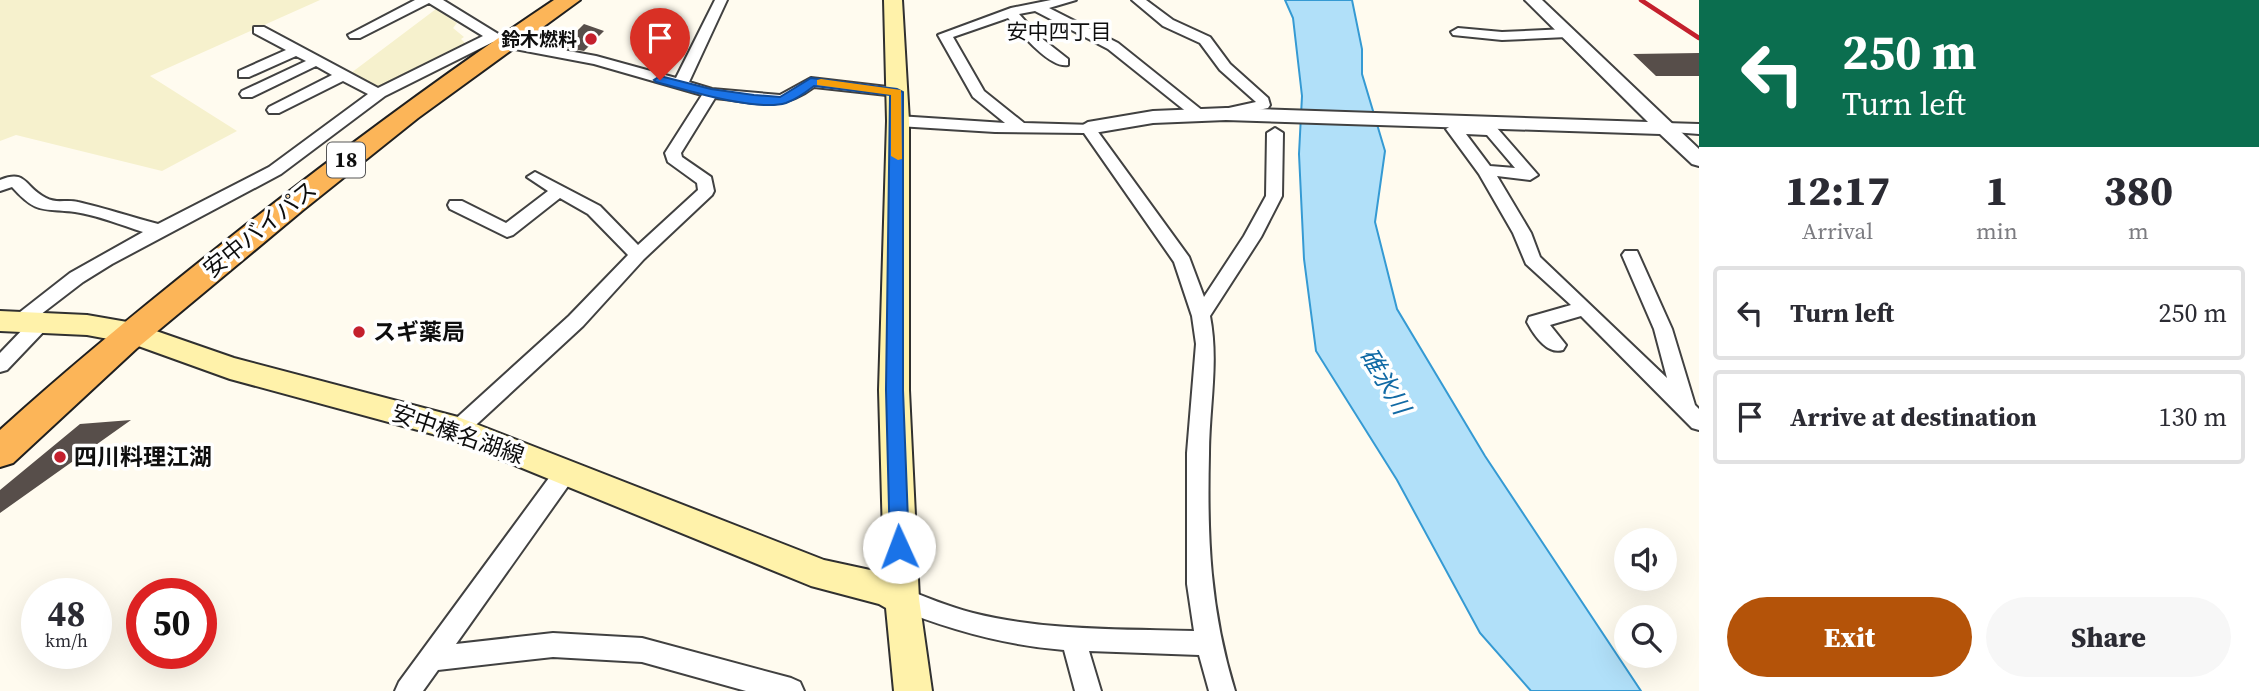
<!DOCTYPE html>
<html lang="en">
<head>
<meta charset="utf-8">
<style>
  body { margin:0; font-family:"Source Serif 4","Noto Sans JP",serif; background:#f7f7f7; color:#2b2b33; height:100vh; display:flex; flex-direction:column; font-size:26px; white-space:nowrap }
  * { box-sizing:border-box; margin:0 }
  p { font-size:23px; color:#7c7c81 }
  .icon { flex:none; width:38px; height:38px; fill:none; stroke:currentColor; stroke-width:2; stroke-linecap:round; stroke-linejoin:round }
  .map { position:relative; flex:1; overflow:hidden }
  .details { display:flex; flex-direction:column; background:#fff; width:560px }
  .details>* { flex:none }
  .banner { background:#0b6e4f; color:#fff; overflow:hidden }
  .buttons { position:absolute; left:1614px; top:528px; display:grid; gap:14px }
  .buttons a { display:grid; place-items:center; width:63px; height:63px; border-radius:50%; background:#fff; box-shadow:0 7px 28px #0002; font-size:35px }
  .speed { position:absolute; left:21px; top:578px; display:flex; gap:14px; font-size:35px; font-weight:700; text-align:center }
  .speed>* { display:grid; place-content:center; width:91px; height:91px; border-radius:50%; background:#fff; box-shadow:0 7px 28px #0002; line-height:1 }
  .speed small { font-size:18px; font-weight:400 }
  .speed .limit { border:10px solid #d22; background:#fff; color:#111 }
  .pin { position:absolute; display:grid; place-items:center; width:60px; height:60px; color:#fff; margin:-72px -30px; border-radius:50% 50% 50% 0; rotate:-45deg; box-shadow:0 0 7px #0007 }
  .pin .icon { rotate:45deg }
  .me { position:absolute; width:77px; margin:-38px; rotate:358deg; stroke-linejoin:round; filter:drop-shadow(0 0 5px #0008) }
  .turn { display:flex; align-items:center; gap:24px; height:147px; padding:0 28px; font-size:32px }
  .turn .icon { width:91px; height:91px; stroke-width:2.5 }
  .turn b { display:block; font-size:49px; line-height:60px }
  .eta { display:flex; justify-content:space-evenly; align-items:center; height:119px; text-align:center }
  .eta b { font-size:42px; font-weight:800; line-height:49px }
  .button { display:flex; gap:14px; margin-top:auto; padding:14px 28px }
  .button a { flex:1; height:80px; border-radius:42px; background:#b45309; color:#fff; font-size:28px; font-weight:800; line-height:80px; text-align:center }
  .button a+a { background:#f7f7f7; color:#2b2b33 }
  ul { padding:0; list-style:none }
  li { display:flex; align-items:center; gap:21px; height:94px; margin:0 14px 10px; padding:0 14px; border:4px solid #e1e1e2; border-radius:7px }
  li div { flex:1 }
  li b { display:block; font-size:26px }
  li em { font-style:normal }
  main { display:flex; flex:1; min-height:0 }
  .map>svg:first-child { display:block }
</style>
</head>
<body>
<main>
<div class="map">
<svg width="1699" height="691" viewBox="0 0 1699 691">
  <rect width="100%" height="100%" fill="#fffbef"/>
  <path fill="#f6f1cd" d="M0,0H320L150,76L237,131L162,171L16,135L0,141Z
    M436,9L457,23L453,28L464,37L461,39L469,47L410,72L377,92L347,76Z"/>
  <path fill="#b1e0f9" stroke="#359ad3" stroke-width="2" d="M1285,0H1352L1362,49V74L1385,151L1375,222L1397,309L1485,456L1641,691H1531L1480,633L1397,480L1316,351L1304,259L1299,154L1302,96L1293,18Z"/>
  <path fill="#574e4a" d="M584,24L604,31L584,51L561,47Z
    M1699,53V76H1656L1633,54Z
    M131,420L0,513V490L80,424Z"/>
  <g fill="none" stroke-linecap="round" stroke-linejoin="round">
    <defs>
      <path id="minor" d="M415,0H443L508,40L596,56L676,78L715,0H727L689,82L712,89L780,95L811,78L896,88L903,92L896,96L814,87C780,113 755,102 715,98L681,153L682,157L711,177L714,191L712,195L644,259L583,326L465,435L458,437L451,435L448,429L451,423L569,316L628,255L588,214L560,198L513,235L507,237L450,209L448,205L450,201H462L506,223L548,191L527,177L535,172L600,206L638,245L698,190L697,183L668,162L665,153L702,95L594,64L504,47L493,42L385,96L281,174L112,264L83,282L40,315L48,317L50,322L48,327L7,370L0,372V353L25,327L15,326L13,321L15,316L70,273L143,232C121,225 97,215 75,212C43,208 37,215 12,187L0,191V180C27,169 24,187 46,198C56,204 67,199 78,202C105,208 131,217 158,224L269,167L368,94L343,81L279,113H269L267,110L269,107L332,75L316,66L252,97H242L240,94L242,91L306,61L296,56L249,77H239V71L286,50L254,33V27H264L378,88L483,36L429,3L360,38H350L348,35Z
        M1051,0H1076L1049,8L1118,43L1203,111L1205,114L1203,117H1193L1108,49L1035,11L1019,14L1040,37L1068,59V65C1050,69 1019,31 1008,18L953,37L984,91L1024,123L1093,125L1189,257L1204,297L1244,236L1266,196L1267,133L1275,128L1283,133L1282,196L1261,237L1210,316C1219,362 1209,408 1209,454C1207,539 1210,609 1235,691H1209L1199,655L1089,651L1101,691H1075L1064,650C1004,645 949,630 894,607L890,599L894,591L902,588C926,597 949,607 973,613C1045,631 1121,629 1194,631L1187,584V453L1196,344L1192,316L1174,262L1084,133L995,132L898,126L890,121L898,116L1005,123L973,97L938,35L1011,8Z
        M1132,0H1146L1173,20L1210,37L1230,64L1268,98L1270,105L1268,108L1220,118L1215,117L1213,114L1215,111L1256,102L1220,70L1200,43L1163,26Z
        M1458,28L1502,32L1567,29L1574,33L1567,37L1502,40L1453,35L1451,32Z
        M1485,118L1490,120L1538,175L1530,180L1497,176L1531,233L1540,257L1667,378L1654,329L1622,255L1625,251H1637L1672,329L1695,405L1699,409V430L1692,428L1581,316L1550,325L1566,345L1563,350C1547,355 1534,335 1527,322L1529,317L1571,305L1526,264L1513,233L1479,174L1446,129L1454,124L1479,126L1480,120ZM1466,134L1487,135L1515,168L1490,166Z
        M1665,123L1699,124V134L1660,131L1657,128Z
        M565,464L573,467L576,473L573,479L456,644L553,633L642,638L791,678L800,682L804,691H746L642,662L553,657L438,670L423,691H395L399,682L557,467Z"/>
      <path id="tertiary" d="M1525,0H1542L1699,149V166L1692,164L1660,134L1226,120L1153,123L1088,134L1078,128L1088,122L1153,111L1226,108L1648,122Z"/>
      <path id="secondary" d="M884,0H902L909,121V390L919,599L932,691H894L886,608L879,604L811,586L451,439L230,379L130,343L87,335L0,331V311L87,315L133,323L234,358L458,417L824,560L884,573L879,390L887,121Z"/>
      <path id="trunk" d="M554,0H580L418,118L303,210L136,349L13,463L0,467V430C76,361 156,296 237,232C340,151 445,73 554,0Z"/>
    </defs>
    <use href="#minor" stroke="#414141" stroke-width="4"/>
    <use href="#tertiary" stroke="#414141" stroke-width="4"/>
    <use href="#secondary" stroke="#303030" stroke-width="4"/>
    <use href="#trunk" stroke="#1f1f1f" stroke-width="4"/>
    <use href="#minor" fill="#fff" fill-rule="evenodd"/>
    <use href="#tertiary" fill="#fff" fill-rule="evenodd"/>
    <use href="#secondary" fill="#fff2aa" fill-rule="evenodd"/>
    <use href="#trunk" fill="#fcb558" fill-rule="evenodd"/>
    <path stroke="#c4202d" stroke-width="4.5" d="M1641,0L1699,38"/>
  </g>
  <path fill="#1a73e8" stroke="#114b97" stroke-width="2" d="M660,76L711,89L754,95L780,97L811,78L897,89L903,92V390L909,547L906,553L899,555L893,553L890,547L886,390L890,95L814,86C805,93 797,99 786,103C757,112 687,90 656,82L654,80Z"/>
  <path fill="#f59e0b" d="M821,79L901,90L902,159L898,160L891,156V95L817,85V80Z"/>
  <g fill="#c4202d" stroke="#fff" stroke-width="2.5">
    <circle cx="591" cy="39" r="7"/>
    <circle cx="359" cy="332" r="7"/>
    <circle cx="60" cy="457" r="7"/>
  </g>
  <g text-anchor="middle" stroke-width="7" stroke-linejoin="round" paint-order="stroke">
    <g font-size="19" font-weight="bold" fill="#0e0e0e" stroke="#fff" text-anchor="end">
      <text x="577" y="46">鈴木燃料</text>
    </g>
    <g font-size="21" fill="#0e0e0e" stroke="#fff">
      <text x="1059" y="39">安中四丁目</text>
    </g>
    <rect fill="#fff" stroke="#565656" stroke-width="2" x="327" y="142.5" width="38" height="35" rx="5"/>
    <g font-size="21" font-weight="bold" fill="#0e0e0e">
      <text x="346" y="167">18</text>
    </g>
    <g font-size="23" fill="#0e0e0e" stroke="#fff">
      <text transform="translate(260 229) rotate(-39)" y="8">安中バイパス</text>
      <text transform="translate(458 434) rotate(19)" y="8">安中榛名湖線</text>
    </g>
    <g font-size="23" font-weight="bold" fill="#0e0e0e" stroke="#fff" text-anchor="start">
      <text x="373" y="340">スギ薬局</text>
      <text x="74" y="465">四川料理江湖</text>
    </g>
    <g font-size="24" font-style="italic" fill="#116aa5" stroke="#fff">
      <text transform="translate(1385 381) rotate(59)" y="8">碓氷川</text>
    </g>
  </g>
</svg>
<div class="buttons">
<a><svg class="icon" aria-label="sound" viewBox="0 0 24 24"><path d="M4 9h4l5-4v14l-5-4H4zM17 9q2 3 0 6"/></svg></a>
<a><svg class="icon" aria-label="search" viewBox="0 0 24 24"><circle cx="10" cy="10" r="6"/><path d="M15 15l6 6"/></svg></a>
</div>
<div class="speed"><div>48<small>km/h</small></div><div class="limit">50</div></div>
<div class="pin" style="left:660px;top:80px;background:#d93025"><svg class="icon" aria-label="arrive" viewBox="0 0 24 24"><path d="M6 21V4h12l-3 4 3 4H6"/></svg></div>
<svg class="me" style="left:899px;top:547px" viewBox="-20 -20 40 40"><circle r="19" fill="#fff"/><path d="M0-13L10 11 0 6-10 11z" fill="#1a73e8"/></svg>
</div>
<section class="details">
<div class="banner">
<div class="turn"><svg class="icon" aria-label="left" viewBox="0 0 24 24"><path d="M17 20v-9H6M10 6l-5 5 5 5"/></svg><div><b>250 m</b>Turn left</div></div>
</div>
<div class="eta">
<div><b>12:17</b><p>Arrival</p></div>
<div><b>1</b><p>min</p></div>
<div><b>380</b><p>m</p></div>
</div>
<ul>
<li><svg class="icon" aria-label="left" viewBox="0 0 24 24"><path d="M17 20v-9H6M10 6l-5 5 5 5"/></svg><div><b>Turn left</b></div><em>250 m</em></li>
<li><svg class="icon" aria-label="arrive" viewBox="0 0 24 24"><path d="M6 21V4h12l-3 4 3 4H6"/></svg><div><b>Arrive at destination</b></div><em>130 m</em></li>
</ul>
<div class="button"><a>Exit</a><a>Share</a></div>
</section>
</main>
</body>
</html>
